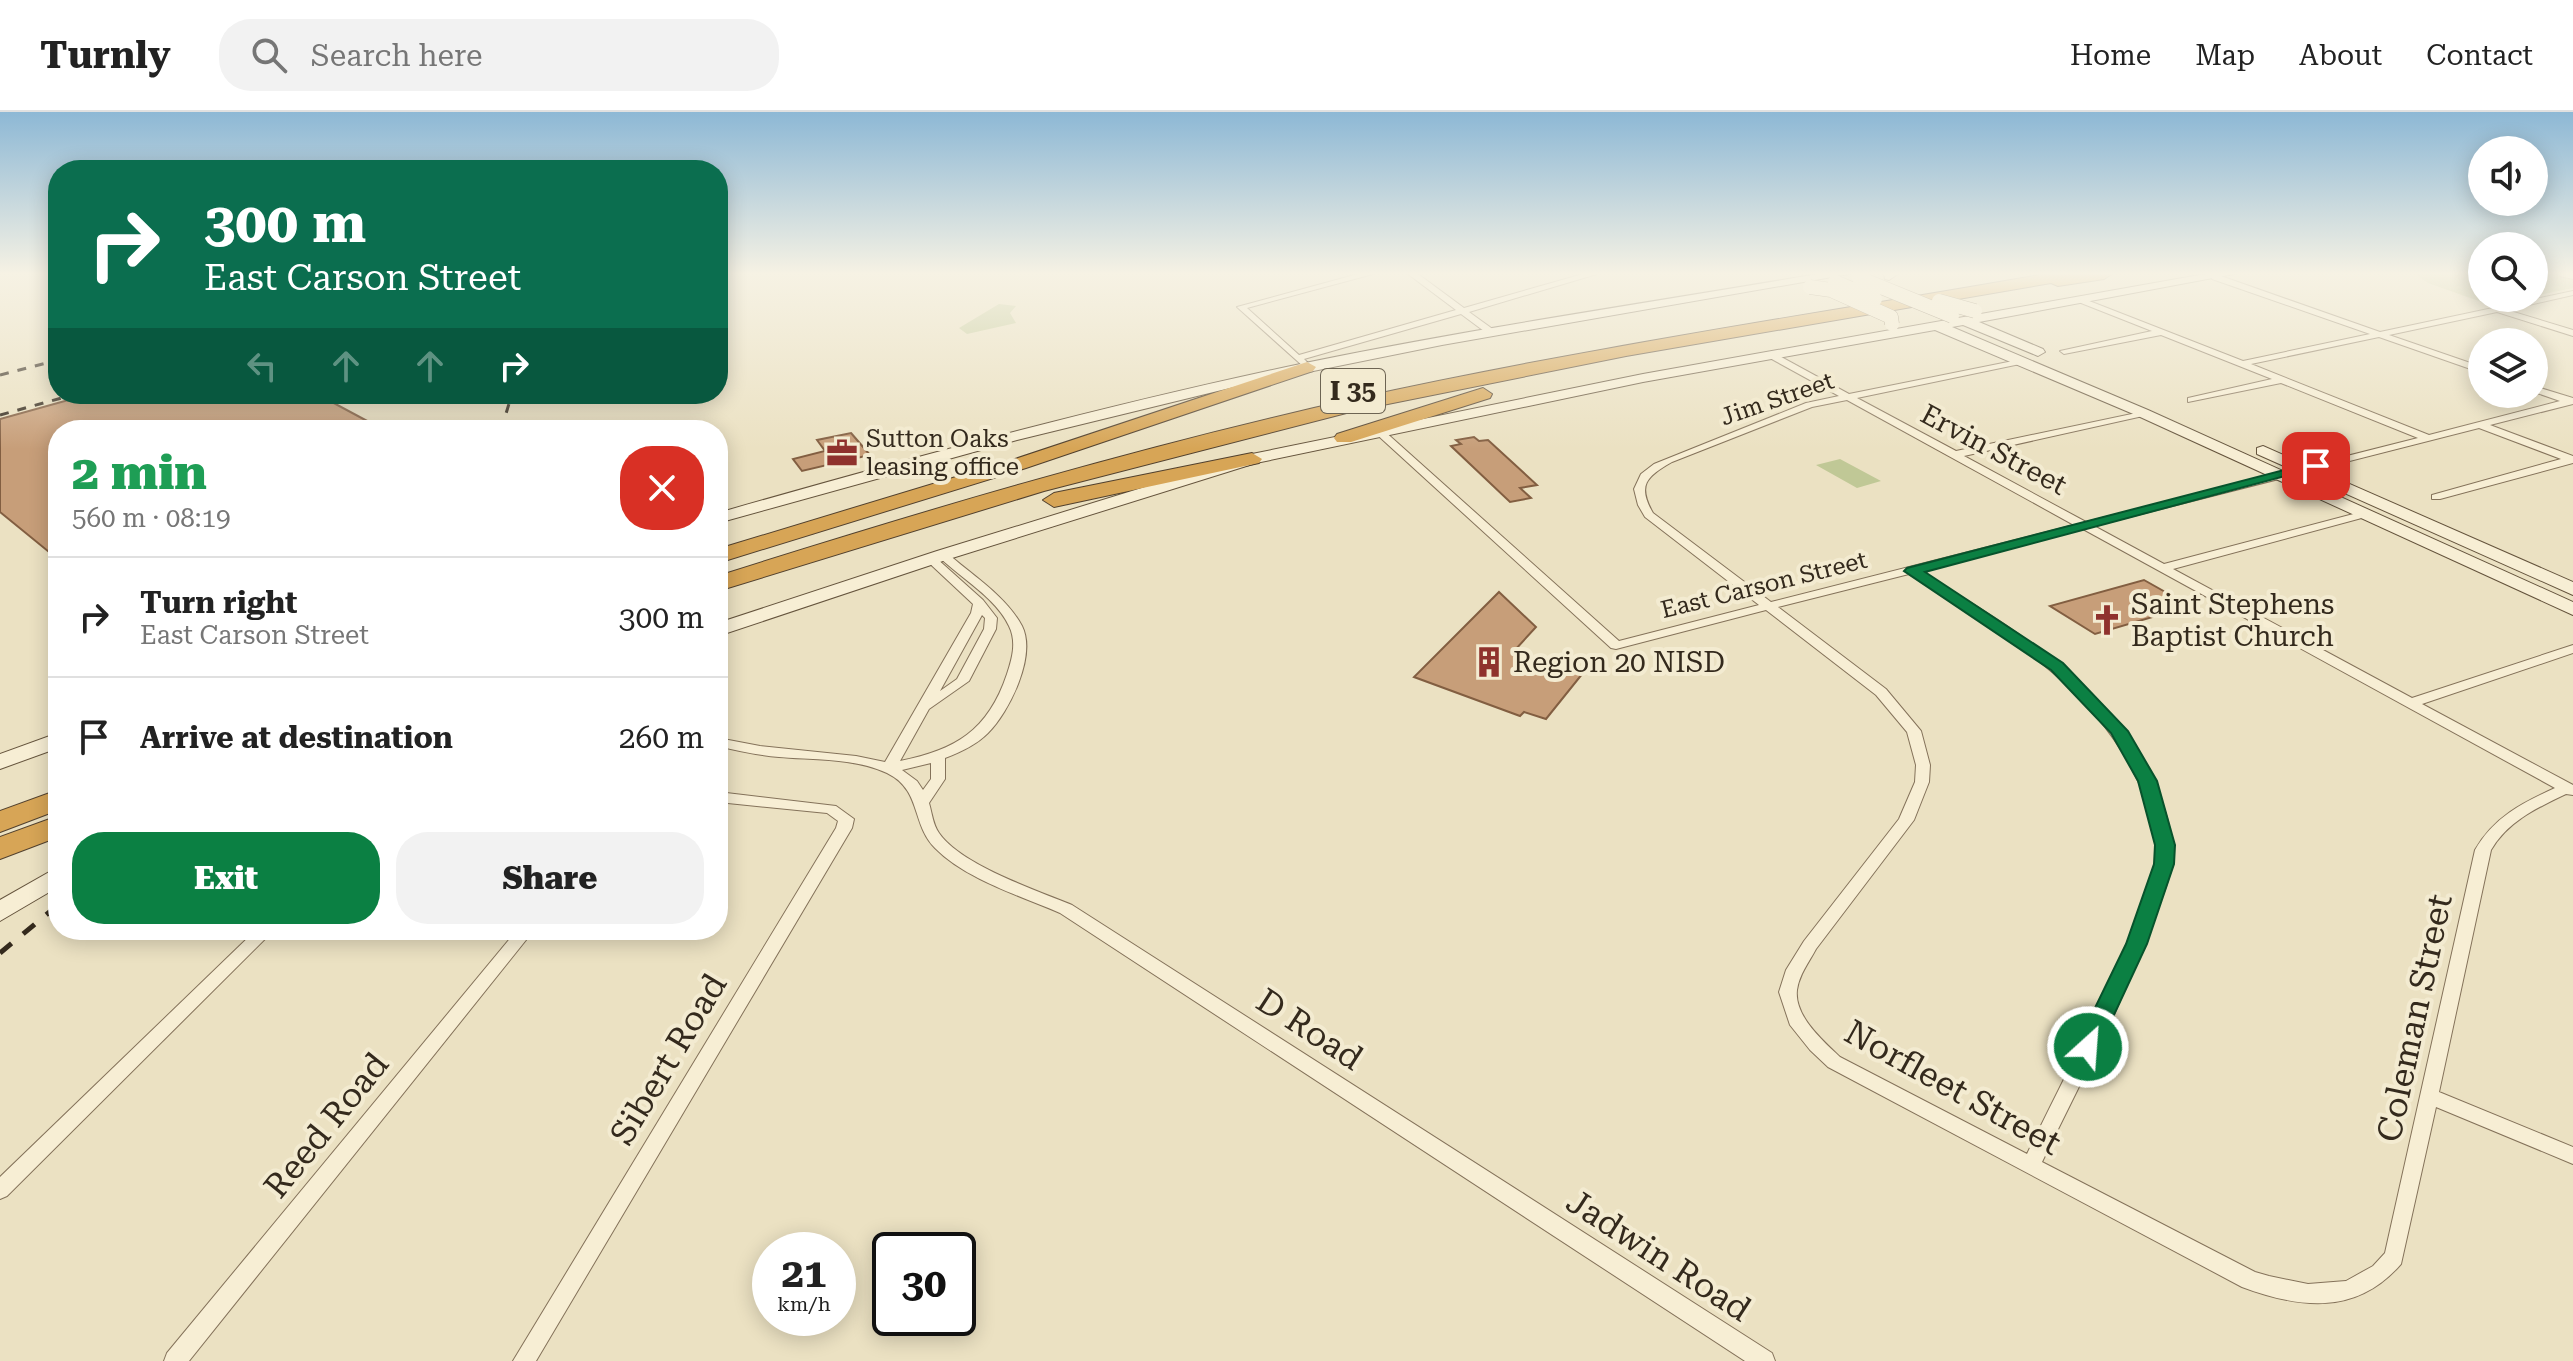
<!DOCTYPE html>
<html lang="en">
<head>
<meta charset="utf-8">
<style>
  body { margin:0; font-family:"Roboto Serif",serif; background:#f2f2f2; color:#222; height:100vh; display:flex; flex-direction:column; font-size:30px; white-space:nowrap }
  * { box-sizing:border-box; margin:0 }
  p { font-size:26px; color:#767676 }
  .icon { flex:none; width:44px; height:44px; fill:none; stroke:currentColor; stroke-width:2; stroke-linecap:round; stroke-linejoin:round }
  .map { position:relative; flex:1; overflow:hidden }
  .drawer { position:absolute; left:48px; top:308px; width:680px; height:520px; display:flex; flex-direction:column; background:#fff; border-radius:32px; box-shadow:0 4px 20px #0003 }
  .drawer>* { flex:none }
  .top-card { position:absolute; left:48px; top:48px; width:680px; height:244px; border-radius:32px; box-shadow:0 4px 20px #0003; background:#0b6e4f; color:#fff; overflow:hidden }
  .tools { position:absolute; left:2468px; top:24px; display:grid; gap:16px }
  .tools a { display:grid; place-items:center; width:80px; height:80px; border-radius:50%; background:#fff; box-shadow:0 4px 20px #0003; font-size:40px }
  .speed { position:absolute; left:752px; top:1120px; display:flex; gap:16px; font-size:40px; font-weight:700; text-align:center }
  .speed>* { display:grid; place-content:center; width:104px; height:104px; border-radius:50%; background:#fff; box-shadow:0 4px 20px #0003; line-height:1 }
  .speed small { font-size:20px; font-weight:400 }
  .speed .limit { border:4px solid #111; border-radius:12px; background:#fff; color:#111 }
  .pin { position:absolute; display:grid; place-items:center; width:68px; height:68px; color:#fff; margin:-34px; border-radius:16px; box-shadow:0 4px 12px #0006 }
  .me { position:absolute; width:88px; margin:-44px; rotate:26deg; stroke-linejoin:round; filter:drop-shadow(0 0 6px #0008) }
  .turn { display:flex; align-items:center; gap:28px; height:168px; padding:0 24px; font-size:36px }
  .turn .icon { width:104px; height:104px; stroke-width:2.5 }
  .turn b { display:block; font-size:56px; line-height:68px }
  .lanes { display:flex; align-items:center; height:76px; padding:0 24px; background:#0003; justify-content:center; gap:40px; direction:ltr }
  .lanes .off { opacity:.35 }
  .round { display:grid; place-items:center; flex:none; width:84px; height:84px; border-radius:32px; background:#f2f2f2 }
  .head { display:flex; align-items:center; justify-content:space-between; height:136px; padding:0 24px }
  h1 { font-size:48px; font-weight:800; line-height:60px; color:#1e9e55 }
  .cta { display:flex; gap:16px; margin-top:auto; padding:16px 24px }
  .cta a { flex:1; height:92px; border-radius:32px; background:#0b8043; color:#fff; font-size:32px; font-weight:800; line-height:92px; text-align:center }
  .cta a+a { background:#f2f2f2; color:#222 }
  ul { padding:0; list-style:none }
  li { display:flex; align-items:center; gap:24px; height:120px; padding:0 24px; border-top:2px solid #e0e0e0 }
  li div { flex:1 }
  li b { display:block; font-size:30px }
  li em { font-style:normal }
  header { display:flex; align-items:center; gap:48px; box-sizing:border-box; height:112px; padding:0 40px; background:#fff; border-bottom:2px solid #e0e0e0 }
  header strong { font-size:38px }
  nav { display:flex; gap:44px; margin-inline-start:auto; font-size:28px }
  .search { width:560px; height:72px; background:#f2f2f2; display:flex; align-items:center; gap:20px; box-sizing:border-box; padding:0 28px; border-radius:32px; color:#767676; font-size:30px }
  .map>svg:first-child { display:block }
</style>
</head>
<body>
<header>
<strong>Turnly</strong>
<div class="search"><svg class="icon" aria-label="search" viewBox="0 0 24 24"><circle cx="10" cy="10" r="6"/><path d="M15 15l6 6"/></svg>Search here</div>
<nav><a>Home</a><a>Map</a><a>About</a><a>Contact</a></nav>
</header>
<div class="map">
<svg width="2573" height="1249" viewBox="0 0 2573 1249">
  <rect width="100%" height="100%" fill="#ebe1c2"/>
  <path fill="#c0c896" d="M2415,162H2482V186H2524L2490,193L2428,171Z
    M2534,162H2553L2573,168V176L2534,184Z
    M999,192L1016,194L1010,201L1016,211L967,222L959,216Z
    M1840,347L1881,369L1857,376L1816,353Z"/>
  <path fill="#c79e79" stroke="#825e41" stroke-width="2" d="M90,282H317L384,318H58V437L49,440L0,400V307Z
    M851,321L870,343L802,359L793,347L825,339L817,328Z
    M1474,325L1479,329L1488,328L1537,373L1520,376L1531,386L1510,390L1451,334L1461,332L1456,328Z
    M2144,468L2190,494L2095,522L2050,494Z
    M1499,480L1536,515L1514,539L1583,561L1546,607L1524,600L1520,604L1414,565Z"/>
  <g fill="none" stroke-linecap="round" stroke-linejoin="round">
    <defs>
      <path id="minor" d="M1358,162H1373L1247,196L1299,243L1456,198L1408,162H1418L1464,196L1583,162H1597L1469,200L1494,218V222H1488L1461,202L1304,247L1309,252L1304,255L1237,195Z
        M2559,162H2573V167L2560,164Z
        M2212,163H2218L2380,220L2573,179V183L2507,198L2573,218V224L2497,200L2389,223L2482,255V261L2379,225L2251,252L2429,323L2560,289L2534,280V274L2537,275L2573,286V292L2490,313L2573,344V351L2440,387H2432V383L2561,347L2479,316L2094,414L2164,452L2361,400H2369V404L2173,457L2412,586L2573,533V541L2422,592L2573,673V683L2566,682C2537,696 2508,709 2491,738L2439,980L2573,1035V1052L2436,995L2401,1152C2357,1203 2301,1197 2242,1175L1828,955L1810,938L1790,913L1779,880L1786,858L1804,829L1899,707L1915,670L1916,653L1907,620L1876,583L1766,498L1616,537L1611,536L1373,319L1382,317L1619,529L1759,493L1645,405L1638,393L1634,377L1641,362L1654,352L1806,291L1839,284L1768,245V241H1774L1849,282L2023,247V251L2020,252L1857,286L1956,339L2146,299L2148,301L2143,304L1964,344L2086,410L2418,326L2281,271L2188,290V286L2272,267L2161,223L2064,242L2060,239L2152,219L2076,189V185H2079L2243,249L2370,222L2212,167ZM1847,288L2074,413L1771,490L1653,401C1637,373 1646,365 1672,350L1812,295ZM2083,417L2555,676C2522,691 2494,705 2475,738L2385,1141L2373,1154L2346,1169L2308,1172L2269,1164L2255,1160L2042,1050C2080,971 2122,894 2151,812C2159,792 2170,770 2172,748C2174,720 2164,692 2152,667C2105,568 2009,515 1920,459ZM1909,462C1998,519 2093,570 2139,671C2150,694 2158,721 2156,747C2154,769 2143,790 2136,810C2105,890 2064,965 2027,1042L1840,945C1823,929 1794,904 1797,878C1799,863 1809,850 1816,837L1914,708L1929,670L1930,653L1921,619L1886,577L1778,495Z
        M943,440L947,441C972,463 1006,484 1022,514C1037,544 1009,600 988,621C976,633 961,640 945,646V667L929,691C932,701 933,713 939,721C961,753 1036,778 1072,793L1772,1241L1775,1249H1745L1060,801C1021,784 965,767 935,736C911,712 922,678 887,661C855,646 813,648 779,645C758,643 738,639 718,634V626L760,634L856,644L885,650L971,501L973,492L927,449V445H935L983,488L997,506L996,517L969,569L929,597L900,649C955,638 988,619 1007,562C1012,547 1017,530 1009,514C996,486 961,466 939,445V441ZM982,503L985,506L984,517L957,567L940,579ZM931,651V667L923,678L917,669L902,658Z
        M718,680L836,694L854,707L852,716L536,1249H513L836,716L838,709L827,701L718,690Z
        M256,818H274L7,1084L0,1087V1065Z
        M517,818H534L189,1249H164L167,1241Z"/>
      <path id="secondary" d="M1818,162H1849L1442,233L1234,275L1017,328L718,411V401C912,345 1107,293 1305,251C1475,216 1647,191 1818,162Z
        M1884,162H1898L1889,168L1885,167Z
        M2205,162H2234L1979,210L2043,237L2045,240L2038,244L1963,213L1952,215L2148,298L2573,490V503L2138,304L1935,218L1643,270L1256,351L949,447L718,524V511L937,439L1252,342L1643,262Z
        M2263,334L2573,470V483L2257,342V336Z
        M58,621V636L0,657V642Z
        M58,755V775L0,809V788Z"/>
      <path id="motorway" d="M2045,162H2112L2104,167L2058,174L2051,171L1626,244L1358,298L1044,379L718,479V464C929,397 1142,334 1358,286C1585,236 1816,202 2045,162Z
        M1307,250L1316,255L1313,259L1026,356L718,451V437L1012,348Z
        M1483,276L1492,282L1490,286L1351,330H1337L1334,326L1337,322Z
        M1252,341L1262,347L1259,351L1054,395L1043,388L1054,381Z
        M58,678V698L0,720V699Z
        M58,704V725L0,747V725Z"/>
    </defs>
    <use href="#minor" stroke="#84725a" stroke-width="2"/>
    <use href="#secondary" stroke="#65543d" stroke-width="2"/>
    <use href="#motorway" stroke="#52412e" stroke-width="2"/>
    <use href="#minor" fill="#f7eed4" fill-rule="evenodd"/>
    <use href="#secondary" fill="#f7eed4" fill-rule="evenodd"/>
    <use href="#motorway" fill="#d7a556" fill-rule="evenodd"/>
    <path stroke="#342a1d" stroke-width="3" stroke-dasharray="9 9" stroke-linecap="butt" d="M0,263L58,248
      M0,303L76,282
      M501,318L512,282"/>
    <path stroke="#342a1d" stroke-width="5" stroke-dasharray="15 15" stroke-linecap="butt" d="M0,841L58,793"/>
    <defs>
      <path id="secondary-bridge" d="M1859,166L1952,204
        M1835,170L1875,187
        M1810,175L1831,178L1891,205L1892,212
        M1939,189L1975,199"/>
    </defs>
    <use href="#secondary-bridge" stroke="#65543d" stroke-width="15" stroke-linecap="butt"/>
    <use href="#secondary-bridge" stroke="#f7eed4" stroke-width="14"/>
  </g>
  <linearGradient id="sky" x2="0" y2="1"><stop stop-color="#8db8d5"/><stop offset="0.48" stop-color="#f6f2e4"/><stop offset="1" stop-color="#f6f2e4" stop-opacity="0"/></linearGradient>
  <rect width="2573" height="337" fill="url(#sky)"/>
  <path fill="#0b8043" stroke="#07532c" stroke-width="2" d="M2311,351L2323,354L1925,460L2063,551L2128,619L2157,669L2175,733L2174,752L2147,832L2099,935L2096,942L2088,945L2079,942L2076,935L2126,832L2154,752L2155,733L2138,669L2111,621L2051,558L1904,459L1907,456Z"/>
  <defs>
    <symbol id="office-bare" viewBox="-9 -9 18 18"><path d="M-6-3h4V-5.5h4V-3h4V5H-6ZM-1-4.5V-3h2v-1.5ZM-6 0V1H6V0Z" fill="#8f322d" stroke="#f3ebd1" stroke-width="2.5" paint-order="stroke"/></symbol>
    <symbol id="church-bare" viewBox="-9 -9 18 18"><path d="M-1.2-6h2.4v3.5h3.3v2.4h-3.3V6h-2.4V-.1h-3.3v-2.4h3.3Z" fill="#8f322d" stroke="#f3ebd1" stroke-width="2.5" paint-order="stroke"/></symbol>
    <symbol id="building-bare" viewBox="-9 -9 18 18"><path d="M-4-6H4V6H1V3H-1V6H-4ZM-2.5-4.3h1.7v1.8h-1.7ZM.8-4.3h1.7v1.8H.8ZM-2.5-1h1.7V.8h-1.7ZM.8-1h1.7V.8H.8Z" fill="#8f322d" stroke="#f3ebd1" stroke-width="2.5" paint-order="stroke"/></symbol>
  </defs>
  <g fill-rule="evenodd">
    <use href="#office-bare" x="820" y="319" width="44" height="44"/>
    <use href="#church-bare" x="2085" y="486" width="44" height="44"/>
    <use href="#building-bare" x="1467" y="528" width="44" height="44"/>
  </g>
  <g text-anchor="middle" stroke-width="8" stroke-linejoin="round" paint-order="stroke">
    <g font-size="24" fill="#342a1d" stroke="#f3ebd1">
      <text transform="translate(1777 287) rotate(-19)" y="8">Jim Street</text>
      <text transform="translate(1764 473) rotate(-14)" y="8">East Carson Street</text>
    </g>
    <g font-size="24" fill="#342a1d" stroke="#f3ebd1" text-anchor="start">
      <text x="866" y="335">Sutton Oaks<tspan x="866" dy="28">leasing office</tspan></text>
    </g>
    <rect fill="#f3ebd1" stroke="#6d6453" stroke-width="2" x="1321" y="257" width="64" height="44" rx="6"/>
    <g font-size="26" font-weight="bold" fill="#342a1d">
      <text x="1353" y="288">I 35</text>
    </g>
    <g font-size="28" fill="#342a1d" stroke="#f3ebd1">
      <text transform="translate(1994 337) rotate(28)" y="10">Ervin Street</text>
    </g>
    <g font-size="28" fill="#342a1d" stroke="#f3ebd1" text-anchor="start">
      <text x="2131" y="502">Saint Stephens<tspan x="2131" dy="32">Baptist Church</tspan></text>
      <text x="1513" y="560">Region 20 NISD</text>
    </g>
    <g font-size="34" fill="#342a1d" stroke="#f3ebd1">
      <text transform="translate(2414 906) rotate(-78)" y="12">Coleman Street</text>
      <text transform="translate(1310 917) rotate(33)" y="12">D Road</text>
      <text transform="translate(668 947) rotate(-59)" y="12">Sibert Road</text>
      <text transform="translate(1953 975) rotate(29)" y="12">Norfleet Street</text>
      <text transform="translate(326 1013) rotate(-51)" y="12">Reed Road</text>
      <text transform="translate(1659 1143) rotate(33)" y="12">Jadwin Road</text>
    </g>
  </g>
</svg>
<div class="tools">
<a><svg class="icon" aria-label="sound" viewBox="0 0 24 24"><path d="M4 9h4l5-4v14l-5-4H4zM17 9q2 3 0 6"/></svg></a>
<a><svg class="icon" aria-label="search" viewBox="0 0 24 24"><circle cx="10" cy="10" r="6"/><path d="M15 15l6 6"/></svg></a>
<a><svg class="icon" aria-label="layers" viewBox="0 0 24 24"><path d="M12 4l9 5-9 5-9-5zM3 14l9 5 9-5"/></svg></a>
</div>
<div class="speed"><div>21<small>km/h</small></div><div class="limit">30</div></div>
<div class="pin" style="left:2316px;top:354px;background:#d93025"><svg class="icon" aria-label="arrive" viewBox="0 0 24 24"><path d="M6 21V4h12l-3 4 3 4H6"/></svg></div>
<svg class="me" style="left:2088px;top:935px" viewBox="-20 -20 40 40"><circle r="17" fill="#0b8043" stroke="#fff" stroke-width="3"/><path d="M0-11L8 9 0 5-8 9z" fill="#fff"/></svg>
<div class="top-card">
<div class="turn"><svg class="icon" aria-label="right" viewBox="0 0 24 24"><path d="M7 20v-9h11M14 6l5 5-5 5"/></svg><div><b>300 m</b>East Carson Street</div></div>
<div class="lanes"><svg class="icon off" aria-label="left" viewBox="0 0 24 24"><path d="M17 20v-9H6M10 6l-5 5 5 5"/></svg><svg class="icon off" aria-label="ahead" viewBox="0 0 24 24"><path d="M12 20V5M6 11l6-6 6 6"/></svg><svg class="icon off" aria-label="ahead" viewBox="0 0 24 24"><path d="M12 20V5M6 11l6-6 6 6"/></svg><svg class="icon" aria-label="right" viewBox="0 0 24 24"><path d="M7 20v-9h11M14 6l5 5-5 5"/></svg></div>
</div>
<section class="drawer">
<div class="head"><div><h1>2 min</h1><p>560 m · 08:19</p></div><a class="round" style="background:#d93025;color:#fff"><svg class="icon" aria-label="close" viewBox="0 0 24 24"><path d="M6 6l12 12M18 6L6 18"/></svg></a></div>
<ul>
<li><svg class="icon" aria-label="right" viewBox="0 0 24 24"><path d="M7 20v-9h11M14 6l5 5-5 5"/></svg><div><b>Turn right</b><p>East Carson Street</p></div><em>300 m</em></li>
<li><svg class="icon" aria-label="arrive" viewBox="0 0 24 24"><path d="M6 21V4h12l-3 4 3 4H6"/></svg><div><b>Arrive at destination</b></div><em>260 m</em></li>
</ul>
<div class="cta"><a>Exit</a><a>Share</a></div>
</section>
</div>
</body>
</html>
